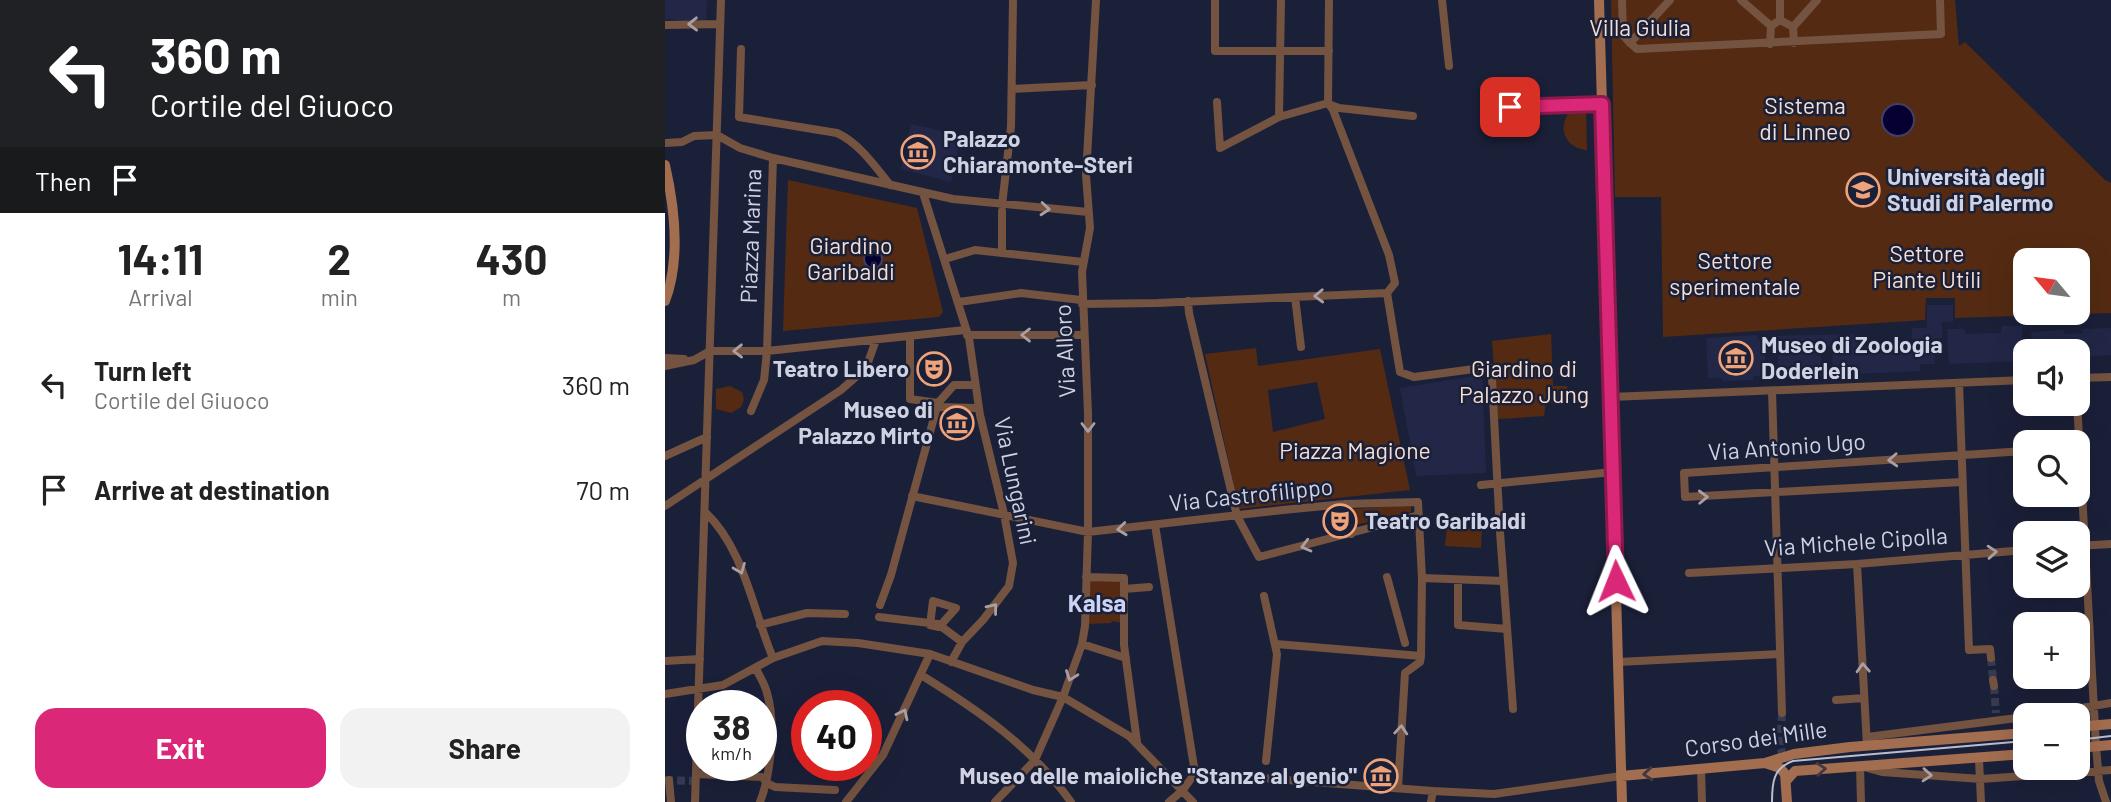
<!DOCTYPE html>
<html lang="en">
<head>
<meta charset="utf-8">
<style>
  body { margin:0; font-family:Barlow,sans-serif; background:#f2f2f2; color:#222; height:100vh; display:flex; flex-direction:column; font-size:26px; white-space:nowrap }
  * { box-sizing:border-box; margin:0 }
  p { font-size:23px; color:#767676 }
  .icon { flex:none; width:38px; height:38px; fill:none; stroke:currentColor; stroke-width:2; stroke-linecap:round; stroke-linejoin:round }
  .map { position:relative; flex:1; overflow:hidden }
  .panel { display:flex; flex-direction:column; background:#fff; width:665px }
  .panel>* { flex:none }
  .guide { background:#202124; color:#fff; overflow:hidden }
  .needle { width:46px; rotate:299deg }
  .fabs { position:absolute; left:1348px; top:248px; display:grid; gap:14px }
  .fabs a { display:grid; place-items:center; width:77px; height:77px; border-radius:14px; background:#fff; box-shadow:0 7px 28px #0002; font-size:35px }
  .speed { position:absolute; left:21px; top:690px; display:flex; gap:14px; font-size:35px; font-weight:700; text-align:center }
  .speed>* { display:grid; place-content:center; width:91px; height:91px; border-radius:50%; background:#fff; box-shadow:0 7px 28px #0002; line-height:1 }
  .speed small { font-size:18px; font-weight:400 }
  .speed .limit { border:10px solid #d22; background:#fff; color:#111 }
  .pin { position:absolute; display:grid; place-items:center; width:60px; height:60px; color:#fff; margin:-30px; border-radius:14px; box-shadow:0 4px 10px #0006 }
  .me { position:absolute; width:77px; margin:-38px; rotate:358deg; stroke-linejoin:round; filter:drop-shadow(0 0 5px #0008) }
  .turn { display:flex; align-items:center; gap:24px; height:147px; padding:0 35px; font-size:32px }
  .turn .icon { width:91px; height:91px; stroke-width:2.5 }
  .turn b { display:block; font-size:49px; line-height:60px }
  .then { display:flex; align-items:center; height:66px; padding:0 35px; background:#0003; gap:14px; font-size:26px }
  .eta { display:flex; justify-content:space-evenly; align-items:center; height:119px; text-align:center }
  .eta b { font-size:42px; font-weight:700; line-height:49px }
  .action { display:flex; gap:14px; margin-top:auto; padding:14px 35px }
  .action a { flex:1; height:80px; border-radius:21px; background:#db2777; color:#fff; font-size:28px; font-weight:700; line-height:80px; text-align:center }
  .action a+a { background:#f2f2f2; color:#222 }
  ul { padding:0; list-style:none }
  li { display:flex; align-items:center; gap:21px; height:105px; padding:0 35px }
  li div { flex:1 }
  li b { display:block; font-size:26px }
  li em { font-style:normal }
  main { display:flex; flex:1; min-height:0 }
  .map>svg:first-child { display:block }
</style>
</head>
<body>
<main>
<section class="panel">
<div class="guide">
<div class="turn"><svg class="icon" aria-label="left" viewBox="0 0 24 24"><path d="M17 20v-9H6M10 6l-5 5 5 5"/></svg><div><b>360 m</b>Cortile del Giuoco</div></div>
<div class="then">Then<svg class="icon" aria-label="arrive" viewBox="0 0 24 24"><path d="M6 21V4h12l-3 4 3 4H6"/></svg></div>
</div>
<div class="eta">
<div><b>14:11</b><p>Arrival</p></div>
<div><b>2</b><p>min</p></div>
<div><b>430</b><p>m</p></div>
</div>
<ul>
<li><svg class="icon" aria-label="left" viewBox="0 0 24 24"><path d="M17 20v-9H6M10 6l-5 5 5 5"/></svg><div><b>Turn left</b><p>Cortile del Giuoco</p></div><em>360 m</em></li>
<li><svg class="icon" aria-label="arrive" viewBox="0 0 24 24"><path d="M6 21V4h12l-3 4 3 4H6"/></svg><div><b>Arrive at destination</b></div><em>70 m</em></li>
</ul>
<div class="action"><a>Exit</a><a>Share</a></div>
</section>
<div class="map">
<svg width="1446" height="802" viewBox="0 0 1446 802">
  <rect width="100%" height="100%" fill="#1b2039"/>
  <path fill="#222747" d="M0,0H42L41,21L0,19Z
    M246,124L296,135L286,182L236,169Z
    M1262,305H1288V322H1277V338H1270V364H1255V371L1189,374V370H1168L1167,347L1141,348V353H1156L1157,376H1142L1141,370H1129V378L1113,379V355H1127V349H1106V336L1203,334L1201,347L1223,346L1224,340H1229V346H1242V343L1260,344V339H1247V328H1262Z
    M1337,326H1357V361L1284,364L1282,329H1299L1301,334L1336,333Z
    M1446,328V355L1412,357V352H1368L1366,332L1399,330L1400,334L1418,333L1417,329Z
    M1092,335L1093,340L1099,339L1101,375L1089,376L1088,380L1058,381L1057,378H1043L1041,338Z
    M817,375L821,473L751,476L735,388Z"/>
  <path fill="#542b12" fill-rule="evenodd" d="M946,0H1290L1294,46L1300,42L1440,180L1446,183V313L1290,318V298H1261L1260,320L998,337L996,197H950ZM1360,261H1412V313H1360Z
    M921,110L922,150C900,148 892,128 905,111Z
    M123,180L252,208L278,312L274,317L118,331Z
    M886,334L888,386H902L903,392H911V396L896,395L894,405L881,402L879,416L833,419L827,341Z
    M591,348L593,366L715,349L745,490L574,509L540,354ZM652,382L660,419L608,432L603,390Z
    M65,386L77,392L79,400L76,407L66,413L51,409V389Z
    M746,505V512L690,525L687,509Z
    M782,526L817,529L816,548L780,546Z
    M424,578H458L457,623L447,621L446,623L424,624Z"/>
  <path fill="#060032" stroke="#423f67" stroke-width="2" d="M1217 120a16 16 0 1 1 32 0a16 16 0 1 1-32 0Z
    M199 259a9 9 0 1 1 18 0a9 9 0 1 1-18 0Z"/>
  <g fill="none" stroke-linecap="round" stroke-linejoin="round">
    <path stroke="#363b52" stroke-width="8" stroke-dasharray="8 4" stroke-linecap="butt" d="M1326,658L1328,680
      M1329,686L1331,713
      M1117,713L1115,746L1118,757
      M0,780L31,781"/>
    <path stroke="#745340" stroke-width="8" d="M550,0V51H664
      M777,0L784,66
      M957,0L958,35L965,43L1005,0
      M1076,0L1106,26
      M1115,0V20
      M0,25L55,24
      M1128,27L1152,0
      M965,43L972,49L1276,34L1275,0
      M1105,44L1106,26L1115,20L1128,27L1129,43
      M76,49L74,117L172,133C194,143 210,166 225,185
      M347,89L427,85
      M552,102L555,148L614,117L663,103
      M663,103L668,110L724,255L730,283L722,293L735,372L749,377L824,367L827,379L835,532L848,709
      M663,103L664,0
      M666,105L674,108L748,116
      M845,107L937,104
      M614,117L616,0
      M52,135L75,148L108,158L288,199L423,212
      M0,143L17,142L29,136L52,135
      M258,193L304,338L315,415L339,514L348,563L344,586L318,620L297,642L286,662
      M337,205L346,127L348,0
      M337,252V211
      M280,259L310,250L418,262
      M630,297L636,347
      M523,301L524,313L572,516L594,557L754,515
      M294,302L356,293L416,300
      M417,304L492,303L722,293
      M302,335H419
      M245,336V399L273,403L289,385H310
      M0,358L19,359
      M0,366L29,360L45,351H102L300,330
      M1412,378L1446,377
      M1294,383L1304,650L1325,649L1326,658
      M1107,391L1117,713
      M946,397L1360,380
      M1412,401L1431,746L1434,781L1441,802
      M275,407L310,408
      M86,411L99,380L102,351L108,158
      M0,456L42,437
      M1297,482L1020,497L1019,473L1360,451
      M816,485L948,472
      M247,496L423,532L618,510L680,504L753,502L757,578L756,656L755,662L740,673L733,788
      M680,504L686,534
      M0,506L176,390L201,368L211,340
      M40,512C79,548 88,611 108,658
      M490,525L530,773
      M1412,546L1446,544
      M1192,564L1202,746
      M1024,573L1192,564L1360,550
      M421,577L459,578V645L472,742
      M722,577L740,643
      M757,578L838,581
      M793,580V625L842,629
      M459,589L484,587
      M599,596L612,654L601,761
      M268,601L291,608L274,627L265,625Z
      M215,605L226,575L273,403
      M214,617L273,624L297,642
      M95,625L142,613L180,614
      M417,644L461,658
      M611,644L756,656
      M0,661L35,659
      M953,662L1115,654
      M91,668C94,676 100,684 102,693C111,723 106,774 95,802
      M256,675C313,710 367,747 406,802
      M1328,680L1329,686
      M0,694L58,685L108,658L157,641L193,643L265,654L368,690L398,697L464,736L528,802
      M1171,700L1199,698
      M1369,716L1446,703
      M1202,737L1360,717
      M1314,759L1316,802
      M1036,769L1037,802
      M530,773L768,791L829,794L956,776
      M31,774L97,777L102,783L110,787L170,790
      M4,780L6,802
      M30,802L56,0
      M181,802L218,755L265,654
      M330,802L370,760L398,697L417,644L420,626L423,532V413L417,272L425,228L421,175L431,0
      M504,802L518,790L530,773
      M766,802L768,791
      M1196,802L1195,766L1217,772L1316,779L1446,770"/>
    <path stroke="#a36d50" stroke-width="10" d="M934,0L957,802
      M0,165C10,209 16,259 0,301
      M1412,727L1446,724
      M1412,748L1446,745
      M1100,763L1115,768L1120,774L1122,802
      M956,776L1100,763L1129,754L1185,747L1360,733
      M1122,780L1130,771L1360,754"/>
    <path stroke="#b9bdcf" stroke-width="2" d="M1412,740L1446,736
      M1107,802C1107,783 1108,768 1128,761L1360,741"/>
  </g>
  <defs><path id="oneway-chevron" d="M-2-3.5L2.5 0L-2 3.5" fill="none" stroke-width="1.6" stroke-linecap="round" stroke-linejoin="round" transform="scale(1.75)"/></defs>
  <g stroke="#aa9fa2">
    <use href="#oneway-chevron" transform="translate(28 24) rotate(179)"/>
    <use href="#oneway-chevron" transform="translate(380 209) rotate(5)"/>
    <use href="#oneway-chevron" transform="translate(654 296) rotate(178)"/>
    <use href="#oneway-chevron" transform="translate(361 335) rotate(180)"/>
    <use href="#oneway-chevron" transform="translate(73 351) rotate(179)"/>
    <use href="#oneway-chevron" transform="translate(423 427) rotate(90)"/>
    <use href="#oneway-chevron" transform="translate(1228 460) rotate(177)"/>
    <use href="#oneway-chevron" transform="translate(1038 497) rotate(-2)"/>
    <use href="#oneway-chevron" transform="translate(457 529) rotate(174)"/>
    <use href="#oneway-chevron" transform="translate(641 546) rotate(165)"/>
    <use href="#oneway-chevron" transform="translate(1327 552) rotate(-4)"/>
    <use href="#oneway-chevron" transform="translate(75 569) rotate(68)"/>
    <use href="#oneway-chevron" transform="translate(328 608) rotate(-51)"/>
    <use href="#oneway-chevron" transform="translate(1198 668) rotate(-93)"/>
    <use href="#oneway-chevron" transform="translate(406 676) rotate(110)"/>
    <use href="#oneway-chevron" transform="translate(238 714) rotate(-64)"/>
    <use href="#oneway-chevron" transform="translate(736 730) rotate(-86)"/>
    <use href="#oneway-chevron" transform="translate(1262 775) rotate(4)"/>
  </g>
  <g stroke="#443740">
    <use href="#oneway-chevron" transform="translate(1156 769) rotate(-4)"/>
    <use href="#oneway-chevron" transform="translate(983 774) rotate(175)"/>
  </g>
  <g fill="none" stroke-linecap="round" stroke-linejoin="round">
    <defs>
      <path id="route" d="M845,107L937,104L951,581"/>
    </defs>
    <use href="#route" stroke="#8e194d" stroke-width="18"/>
    <use href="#route" stroke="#db2777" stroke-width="12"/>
  </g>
  <defs>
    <symbol id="museum-ring" viewBox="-11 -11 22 22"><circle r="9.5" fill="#1b2039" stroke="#f0a278" stroke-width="1.5"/><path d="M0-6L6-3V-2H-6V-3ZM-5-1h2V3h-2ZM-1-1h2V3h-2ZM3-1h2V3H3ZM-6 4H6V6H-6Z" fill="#f0a278"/></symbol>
    <symbol id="university-ring" viewBox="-11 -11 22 22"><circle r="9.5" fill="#1b2039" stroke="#f0a278" stroke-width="1.5"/><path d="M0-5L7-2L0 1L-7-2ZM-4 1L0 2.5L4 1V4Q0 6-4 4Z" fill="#f0a278"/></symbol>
    <symbol id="theatre-ring" viewBox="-11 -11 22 22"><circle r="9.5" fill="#1b2039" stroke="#f0a278" stroke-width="1.5"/><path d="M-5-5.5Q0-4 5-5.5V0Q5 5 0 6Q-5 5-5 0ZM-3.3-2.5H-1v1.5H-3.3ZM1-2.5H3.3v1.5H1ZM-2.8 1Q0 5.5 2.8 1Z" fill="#f0a278"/></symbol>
  </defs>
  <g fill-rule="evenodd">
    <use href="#museum-ring" x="234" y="133" width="38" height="38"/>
    <use href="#university-ring" x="1179" y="171" width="38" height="38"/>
    <use href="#museum-ring" x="1052" y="339" width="38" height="38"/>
    <use href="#theatre-ring" x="250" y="350" width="38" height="38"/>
    <use href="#museum-ring" x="273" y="404" width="38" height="38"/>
    <use href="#theatre-ring" x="656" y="502" width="38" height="38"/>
    <use href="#museum-ring" x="697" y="757" width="38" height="38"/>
  </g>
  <g text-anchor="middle" stroke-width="5" stroke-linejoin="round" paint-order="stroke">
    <g font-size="23" fill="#f5ded2" stroke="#1b2039">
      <text x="975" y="36">Villa Giulia</text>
      <text x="1140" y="114">Sistema<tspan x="1140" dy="26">di Linneo</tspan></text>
      <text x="186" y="254">Giardino<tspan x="186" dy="26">Garibaldi</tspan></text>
      <text x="1262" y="262">Settore<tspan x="1262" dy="26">Piante Utili</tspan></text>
      <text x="1070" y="269">Settore<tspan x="1070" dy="26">sperimentale</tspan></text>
      <text x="859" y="377">Giardino di<tspan x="859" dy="26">Palazzo Jung</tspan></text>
      <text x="690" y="459">Piazza Magione</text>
    </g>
    <g font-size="23" font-weight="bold" fill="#ced2e3" stroke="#1b2039" text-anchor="start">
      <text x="278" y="147">Palazzo<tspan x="278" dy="26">Chiaramonte-Steri</tspan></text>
      <text x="1222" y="185">Università degli<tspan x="1222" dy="26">Studi di Palermo</tspan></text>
      <text x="1096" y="353">Museo di Zoologia<tspan x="1096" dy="26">Doderlein</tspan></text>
      <text x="244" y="377" text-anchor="end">Teatro Libero</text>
      <text x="268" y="418" text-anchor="end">Museo di<tspan x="268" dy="26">Palazzo Mirto</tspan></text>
      <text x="700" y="529">Teatro Garibaldi</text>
      <text x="692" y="784" text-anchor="end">Museo delle maioliche "Stanze al genio"</text>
    </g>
    <g font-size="23" fill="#ced2e3" stroke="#1b2039">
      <text transform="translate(86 236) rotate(-88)" y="8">Piazza Marina</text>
      <text transform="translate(400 351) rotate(-93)" y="8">Via Alloro</text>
      <text transform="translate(1122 447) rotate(-4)" y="8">Via Antonio Ugo</text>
      <text transform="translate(350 481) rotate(78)" y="8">Via Lungarini</text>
      <text transform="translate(586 495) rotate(-6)" y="8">Via Castrofilippo</text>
      <text transform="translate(1191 542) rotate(-4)" y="8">Via Michele Cipolla</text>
      <text transform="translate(1091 739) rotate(-8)" y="8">Corso dei Mille</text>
    </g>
    <g font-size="24" font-weight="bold" fill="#cbd3f6" stroke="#1b2039">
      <text x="432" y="612">Kalsa</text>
    </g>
  </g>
</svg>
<div class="fabs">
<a><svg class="needle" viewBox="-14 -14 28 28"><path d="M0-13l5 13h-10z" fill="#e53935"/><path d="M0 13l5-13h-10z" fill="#767676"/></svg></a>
<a><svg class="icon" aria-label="sound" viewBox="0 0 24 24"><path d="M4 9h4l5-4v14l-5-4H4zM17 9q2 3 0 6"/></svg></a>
<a><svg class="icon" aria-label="search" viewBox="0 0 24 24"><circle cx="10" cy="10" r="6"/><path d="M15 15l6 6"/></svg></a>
<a><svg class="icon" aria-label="layers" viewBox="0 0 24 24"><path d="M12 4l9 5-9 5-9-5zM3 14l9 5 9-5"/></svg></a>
<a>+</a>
<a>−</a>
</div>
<div class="speed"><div>38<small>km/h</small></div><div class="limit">40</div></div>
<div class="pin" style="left:845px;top:107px;background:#d93025"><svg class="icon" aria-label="arrive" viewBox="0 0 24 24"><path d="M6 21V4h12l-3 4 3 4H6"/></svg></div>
<svg class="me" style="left:951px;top:581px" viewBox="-20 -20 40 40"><path d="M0-17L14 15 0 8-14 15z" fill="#db2777" stroke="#fff" stroke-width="4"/></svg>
</div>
</main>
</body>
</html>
